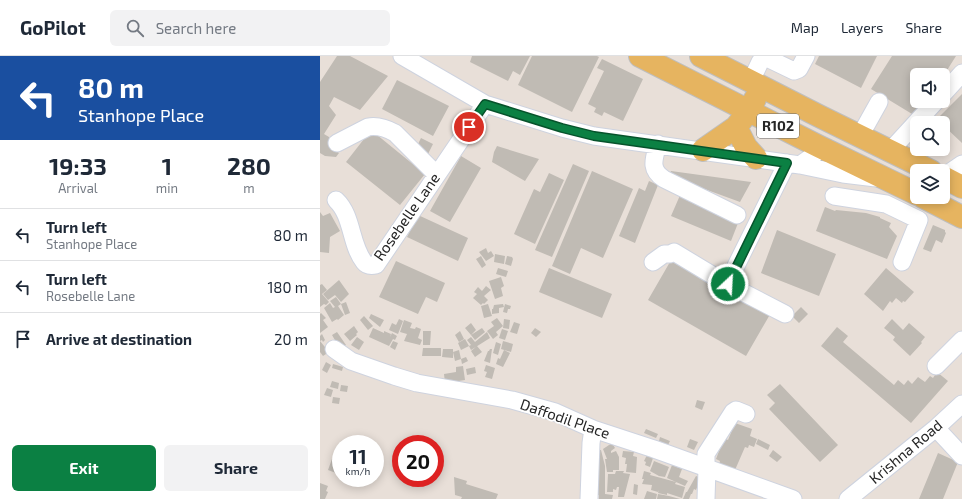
<!DOCTYPE html>
<html lang="en">
<head>
<meta charset="utf-8">
<style>
  body { margin:0; font-family:"Exo 2",sans-serif; background:#f2f2f3; color:#1f2937; height:100vh; display:flex; flex-direction:column; font-size:15px; white-space:nowrap }
  * { box-sizing:border-box; margin:0 }
  p { font-size:13px; color:#747a83 }
  .icon { flex:none; width:22px; height:22px; fill:none; stroke:currentColor; stroke-width:2; stroke-linecap:round; stroke-linejoin:round }
  .map { position:relative; flex:1; overflow:hidden }
  .details { display:flex; flex-direction:column; background:#fff; width:320px }
  .details>* { flex:none }
  .guide { background:#1a4fa0; color:#fff; overflow:hidden }
  .fabs { position:absolute; left:590px; top:12px; display:grid; gap:8px }
  .fabs a { display:grid; place-items:center; width:40px; height:40px; border-radius:6px; background:#fff; box-shadow:0 2px 10px #0003; font-size:20px }
  .speed { position:absolute; left:12px; top:379px; display:flex; gap:8px; font-size:20px; font-weight:700; text-align:center }
  .speed>* { display:grid; place-content:center; width:52px; height:52px; border-radius:50%; background:#fff; box-shadow:0 2px 10px #0003; line-height:1 }
  .speed small { font-size:10px; font-weight:400 }
  .speed .limit { border:6px solid #d22; background:#fff; color:#111 }
  .pin { position:absolute; display:grid; place-items:center; width:34px; height:34px; color:#fff; margin:-17px; border:2px solid #fff; border-radius:50%; box-shadow:0 1px 4px #0007 }
  .me { position:absolute; width:44px; margin:-22px; rotate:25deg; stroke-linejoin:round; filter:drop-shadow(0 0 3px #0008) }
  .turn { display:flex; align-items:center; gap:14px; height:84px; padding:0 12px; font-size:18px }
  .turn .icon { width:52px; height:52px; stroke-width:2.5 }
  .turn b { display:block; font-size:28px; line-height:34px }
  .eta { display:flex; justify-content:space-evenly; align-items:center; height:68px; text-align:center }
  .eta b { font-size:24px; font-weight:700; line-height:28px }
  .cta { display:flex; gap:8px; margin-top:auto; padding:8px 12px }
  .cta a { flex:1; height:46px; border-radius:6px; background:#0b8043; color:#fff; font-size:16px; font-weight:700; line-height:46px; text-align:center }
  .cta a+a { background:#f2f2f3; color:#1f2937 }
  ul { padding:0; list-style:none }
  li { display:flex; align-items:center; gap:12px; height:52px; padding:0 12px; border-top:1px solid #e0e1e3 }
  li div { flex:1 }
  li b { display:block; font-size:15px }
  li em { font-style:normal }
  header { display:flex; align-items:center; gap:24px; box-sizing:border-box; height:56px; padding:0 20px; background:#fff; border-bottom:1px solid #e0e1e3 }
  header strong { font-size:19px }
  nav { display:flex; gap:22px; margin-inline-start:auto; font-size:14px }
  .search { width:280px; height:36px; background:#f2f2f3; display:flex; align-items:center; gap:10px; box-sizing:border-box; padding:0 14px; border-radius:6px; color:#747a83; font-size:15px }
  main { display:flex; flex:1; min-height:0 }
  .map>svg:first-child { display:block }
</style>
</head>
<body>
<header>
<strong>GoPilot</strong>
<div class="search"><svg class="icon" aria-label="search" viewBox="0 0 24 24"><circle cx="10" cy="10" r="6"/><path d="M15 15l6 6"/></svg>Search here</div>
<nav><a>Map</a><a>Layers</a><a>Share</a></nav>
</header>
<main>
<section class="details">
<div class="guide">
<div class="turn"><svg class="icon" aria-label="left" viewBox="0 0 24 24"><path d="M17 20v-9H6M10 6l-5 5 5 5"/></svg><div><b>80 m</b>Stanhope Place</div></div>
</div>
<div class="eta">
<div><b>19:33</b><p>Arrival</p></div>
<div><b>1</b><p>min</p></div>
<div><b>280</b><p>m</p></div>
</div>
<ul>
<li><svg class="icon" aria-label="left" viewBox="0 0 24 24"><path d="M17 20v-9H6M10 6l-5 5 5 5"/></svg><div><b>Turn left</b><p>Stanhope Place</p></div><em>80 m</em></li>
<li><svg class="icon" aria-label="left" viewBox="0 0 24 24"><path d="M17 20v-9H6M10 6l-5 5 5 5"/></svg><div><b>Turn left</b><p>Rosebelle Lane</p></div><em>180 m</em></li>
<li><svg class="icon" aria-label="arrive" viewBox="0 0 24 24"><path d="M6 21V4h12l-3 4 3 4H6"/></svg><div><b>Arrive at destination</b></div><em>20 m</em></li>
</ul>
<div class="cta"><a>Exit</a><a>Share</a></div>
</section>
<div class="map">
<svg width="642" height="443" viewBox="0 0 642 443">
  <rect width="100%" height="100%" fill="#e8dfd8"/>
  <path fill="#c0bbb4" d="M17,0H30L68,20L40,54L14,41L9,50L16,59L4,78L9,81L11,90L19,97L16,101L5,100L0,97V26Z
    M152,0H210L200,19L193,15L188,25L150,6Z
    M212,0H277L279,1L252,56L198,29Z
    M499,0H557L541,32L495,8Z
    M572,0H636L624,19H597V45H608L597,61L551,33Z
    M282,3L323,23L303,65L284,56L282,60L274,56L276,52L268,48L284,15L277,12Z
    M77,24L129,50L113,80L62,53Z
    M642,38V87L624,70L623,71V67H617L615,65Z
    M51,74L105,118L80,149L26,106Z
    M101,82L113,88L107,100L95,94Z
    M177,90L219,103L205,125L172,106L174,96Z
    M141,100L161,112L130,166L110,155Z
    M253,108L269,115L232,201L215,194Z
    M272,115L313,133L283,202L261,192L250,218L232,210Z
    M351,115L431,126L420,146L349,120Z
    M229,117L244,124L215,188L194,178L214,133L220,136Z
    M329,125L338,129L315,187L299,180L319,132L325,135Z
    M361,137L420,162L411,185L351,160Z
    M505,151L515,155L516,154L546,157L560,161V162L571,167L569,171L577,180L567,203L496,175Z
    M0,156L3,160L10,157L20,175L10,181L9,197L0,196Z
    M98,159L148,182L138,205L87,181Z
    M613,169L625,174V176L626,177L622,187L616,184L611,196L603,193Z
    M457,174L516,198L499,240L441,217Z
    M166,192L168,197L171,195L174,200L166,205L159,196Z
    M175,198L185,200L184,208L174,206Z
    M354,199L452,255L426,300L328,244Z
    M161,200L166,209L162,212L156,203Z
    M187,200L192,201L193,203L191,210L185,208Z
    M76,205L125,227L117,246L106,241L98,258L59,241Z
    M178,212L188,215L186,221L176,218Z
    M229,212L292,238L282,262L219,236Z
    M566,212L594,236L585,246L583,245L582,247L576,242L572,247L570,245L563,255L544,238Z
    M181,221L184,230L181,232L183,240L175,243L169,225Z
    M19,224L29,238L21,246L15,239L8,244L3,238Z
    M2,228L7,234L2,238L9,246L6,249L4,248L0,251V229Z
    M166,230L171,234L164,240L168,244L164,248L163,247L161,249L153,242L157,238L154,236L158,231L162,235Z
    M16,241L21,248L18,250L24,259L18,264L17,263L12,266L4,252L10,247L13,252L15,251L10,245Z
    M26,246L30,257L25,259L21,248Z
    M168,248L172,260L164,262L161,250Z
    M183,248L184,251L179,252V257L172,258V253H173L174,249Z
    M185,248L191,250L190,253H188L187,257L183,256Z
    M481,251L488,258L479,267L472,260Z
    M1,257L6,262L3,264L8,271L0,277V258Z
    M51,258L64,264L60,271L49,262Z
    M44,260L53,270L48,274L40,264Z
    M177,262L183,270L176,276L178,279L173,283L167,275L174,270L171,266Z
    M79,263L83,265L78,278L69,274L72,267L76,269Z
    M184,263L190,264L189,273L183,272Z
    M572,263L583,274L589,267L605,281L601,286L602,287L590,300L573,284L575,281L564,272Z
    M84,264L92,267L90,272L95,273L96,271L101,273L98,282L102,284L100,289L84,285L87,278L80,276Z
    M194,266L200,268L197,278L190,276Z
    M151,267L156,274L151,279L145,272Z
    M34,270L38,276L36,278L37,279L30,285L24,278Z
    M517,271L528,280L523,286L574,329L578,324L584,329L588,324L592,328L598,321L605,326L610,320L613,322L617,316L628,325L591,367L501,290Z
    M53,272L64,277V275L71,278L70,281L72,277L77,280L75,284L73,283L69,290L49,281Z
    M162,272L165,276L155,284L151,279Z
    M215,272L221,276L216,281L211,277Z
    M182,273L188,275L185,284L179,282Z
    M103,275H111L110,289H103Z
    M140,275L144,283L139,286L135,279Z
    M17,276L26,289L20,293L12,279Z
    M167,276L170,282L151,294L149,290L151,289L147,284L151,281L155,286Z
    M2,278L5,284L3,286L2,284L0,285L9,296L3,300L0,296V280Z
    M37,281L44,286L39,294L31,289Z
    M145,283L149,290L141,294L138,287Z
    M73,285L78,287L75,294L70,291Z
    M183,285L193,288L191,296L181,293Z
    M176,286L181,288L178,299L173,297Z
    M157,290L162,296L155,301L151,295Z
    M103,292H121V300H102Z
    M123,293H133V302L122,301Z
    M170,293H172L170,307L164,305L168,295H169Z
    M139,294L141,303L146,301L148,305L142,308L141,303L135,305L133,296Z
    M184,294L190,297L183,311L176,308L178,302L180,303Z
    M6,306L11,309L7,317L2,314Z
    M13,308L23,311L22,315L12,312Z
    M166,309L175,312L172,323L165,321L167,316L164,315Z
    M143,310L145,324L125,327L124,318L136,316V311Z
    M155,311L156,317L147,319L146,313Z
    M12,325L19,327L18,333L10,331Z
    M460,328L518,389L500,406L449,353L455,347L447,339Z
    M21,329L28,330L27,336L20,335Z
    M7,332L13,334L11,341L4,339Z
    M13,341L20,342L19,348L12,347Z
    M377,344L385,346L382,354L375,351Z
    M415,367L432,373L430,380L437,383L434,391L429,389L428,392L425,391L415,414L399,408L400,405L396,403L404,382L408,384Z
    M326,373L338,378L336,382L324,377Z
    M340,381L350,385L348,389L339,385Z
    M370,383L378,386L374,394L367,391Z
    M438,383L450,389L448,394L436,388Z
    M292,387L295,392L291,395V397L296,395L299,401V414H293V416H287L285,403H287L283,393Z
    M275,394H281L285,410V438L293,439L292,443H279V439H277Z
    M453,394L462,401L457,406L449,400Z
    M303,395L314,396L313,400L317,401L316,417L306,416L307,408H305L306,402L302,401Z
    M328,397L334,399L330,411L325,409L326,406L324,405Z
    M618,397L638,406L623,443H599Z
    M12,403L20,406L16,417L8,414Z
    M334,405L349,411L345,421L339,420L330,415Z
    M352,409L362,413L359,421L368,425L365,430L347,422Z
    M296,415H304L303,417L310,418L304,441H298L299,431H297L296,434L293,433V436H287L288,418H295Z
    M324,415L331,417L330,419L356,426L355,428L365,431L362,442L347,437V439L338,437L339,434L338,436L331,434L332,429L322,428L324,423H322Z
    M376,420L381,422L376,434L374,433L372,438H371L369,443H363L366,436H367Z
    M134,421L147,425L146,428L178,438L176,443H141L142,441L135,439Z
    M0,427L8,430L6,435L8,436L5,443H0Z
    M314,428L318,429L317,439L313,438Z
    M327,435L337,438L336,443H324Z
    M338,438L349,440L360,443H337Z"/>
  <g fill="none" stroke-linecap="round" stroke-linejoin="round">
    <defs>
      <path id="minor" d="M82,0L165,48L242,72L274,80L480,109L494,99L498,90
        M431,25L440,6L444,2H447L474,15L479,13L486,0
        M623,38L642,17
        M540,80L559,46
        M17,87L48,71C58,69 66,72 75,77L116,118
        M338,88C334,103 329,113 344,123L417,159
        M570,95L616,45
        M480,109L523,118L556,122
        M623,121L642,108
        M514,140L566,148L599,164L582,206
        M16,144C33,160 30,188 44,206C47,210 51,210 56,209L165,48
        M333,206L344,198H350L354,196L407,228
        M465,258L407,228L467,107
        M14,293L31,305L74,320L97,327L192,344L235,356L273,373L334,393L473,443
        M616,310L642,284
        M616,372L642,400
        M269,443L271,387L273,373
        M386,443L387,413L386,405V398L413,356L416,354L426,358
        M528,443L616,372L642,348"/>
      <path id="major" d="M320,0L498,90L597,138
        M381,0L499,60L611,115
        M416,71L426,91L436,102
        M383,94L416,71L429,55L435,43
        M623,121L642,131
        M603,141L642,161"/>
    </defs>
    <use href="#minor" stroke="#ced3df" stroke-width="19"/>
    <use href="#major" stroke="#bebebe" stroke-width="24"/>
    <use href="#minor" stroke="#fff" stroke-width="17"/>
    <use href="#major" stroke="#e6b460" stroke-width="22"/>
  </g>
  <g fill="none" stroke-linecap="round" stroke-linejoin="round">
    <defs>
      <path id="route" d="M149,71L165,48L242,72L274,80L467,107L408,228"/>
    </defs>
    <use href="#route" stroke="#07532c" stroke-width="10"/>
    <use href="#route" stroke="#0b8043" stroke-width="7"/>
  </g>
  <g text-anchor="middle" stroke-width="3.5" stroke-linejoin="round" paint-order="stroke">
    <rect fill="#fff" stroke="#676767" stroke-width="1" x="437" y="58" width="42" height="24" rx="3"/>
    <g font-size="14" font-weight="bold" fill="#262626">
      <text x="458" y="75">R102</text>
    </g>
    <g font-size="15" fill="#262626" stroke="#fff">
      <text transform="translate(87 161) rotate(-55)" y="5">Rosebelle Lane</text>
      <text transform="translate(245 363) rotate(19)" y="5">Daffodil Place</text>
      <text transform="translate(586 396) rotate(-40)" y="5">Krishna Road</text>
    </g>
  </g>
</svg>
<div class="fabs">
<a><svg class="icon" aria-label="sound" viewBox="0 0 24 24"><path d="M4 9h4l5-4v14l-5-4H4zM17 9q2 3 0 6"/></svg></a>
<a><svg class="icon" aria-label="search" viewBox="0 0 24 24"><circle cx="10" cy="10" r="6"/><path d="M15 15l6 6"/></svg></a>
<a><svg class="icon" aria-label="layers" viewBox="0 0 24 24"><path d="M12 4l9 5-9 5-9-5zM3 14l9 5 9-5"/></svg></a>
</div>
<div class="speed"><div>11<small>km/h</small></div><div class="limit">20</div></div>
<div class="pin" style="left:149px;top:71px;background:#d93025"><svg class="icon" aria-label="arrive" viewBox="0 0 24 24"><path d="M6 21V4h12l-3 4 3 4H6"/></svg></div>
<svg class="me" style="left:408px;top:228px" viewBox="-20 -20 40 40"><circle r="17" fill="#0b8043" stroke="#fff" stroke-width="3"/><path d="M0-11L8 9 0 5-8 9z" fill="#fff"/></svg>
</div>
</main>
</body>
</html>
